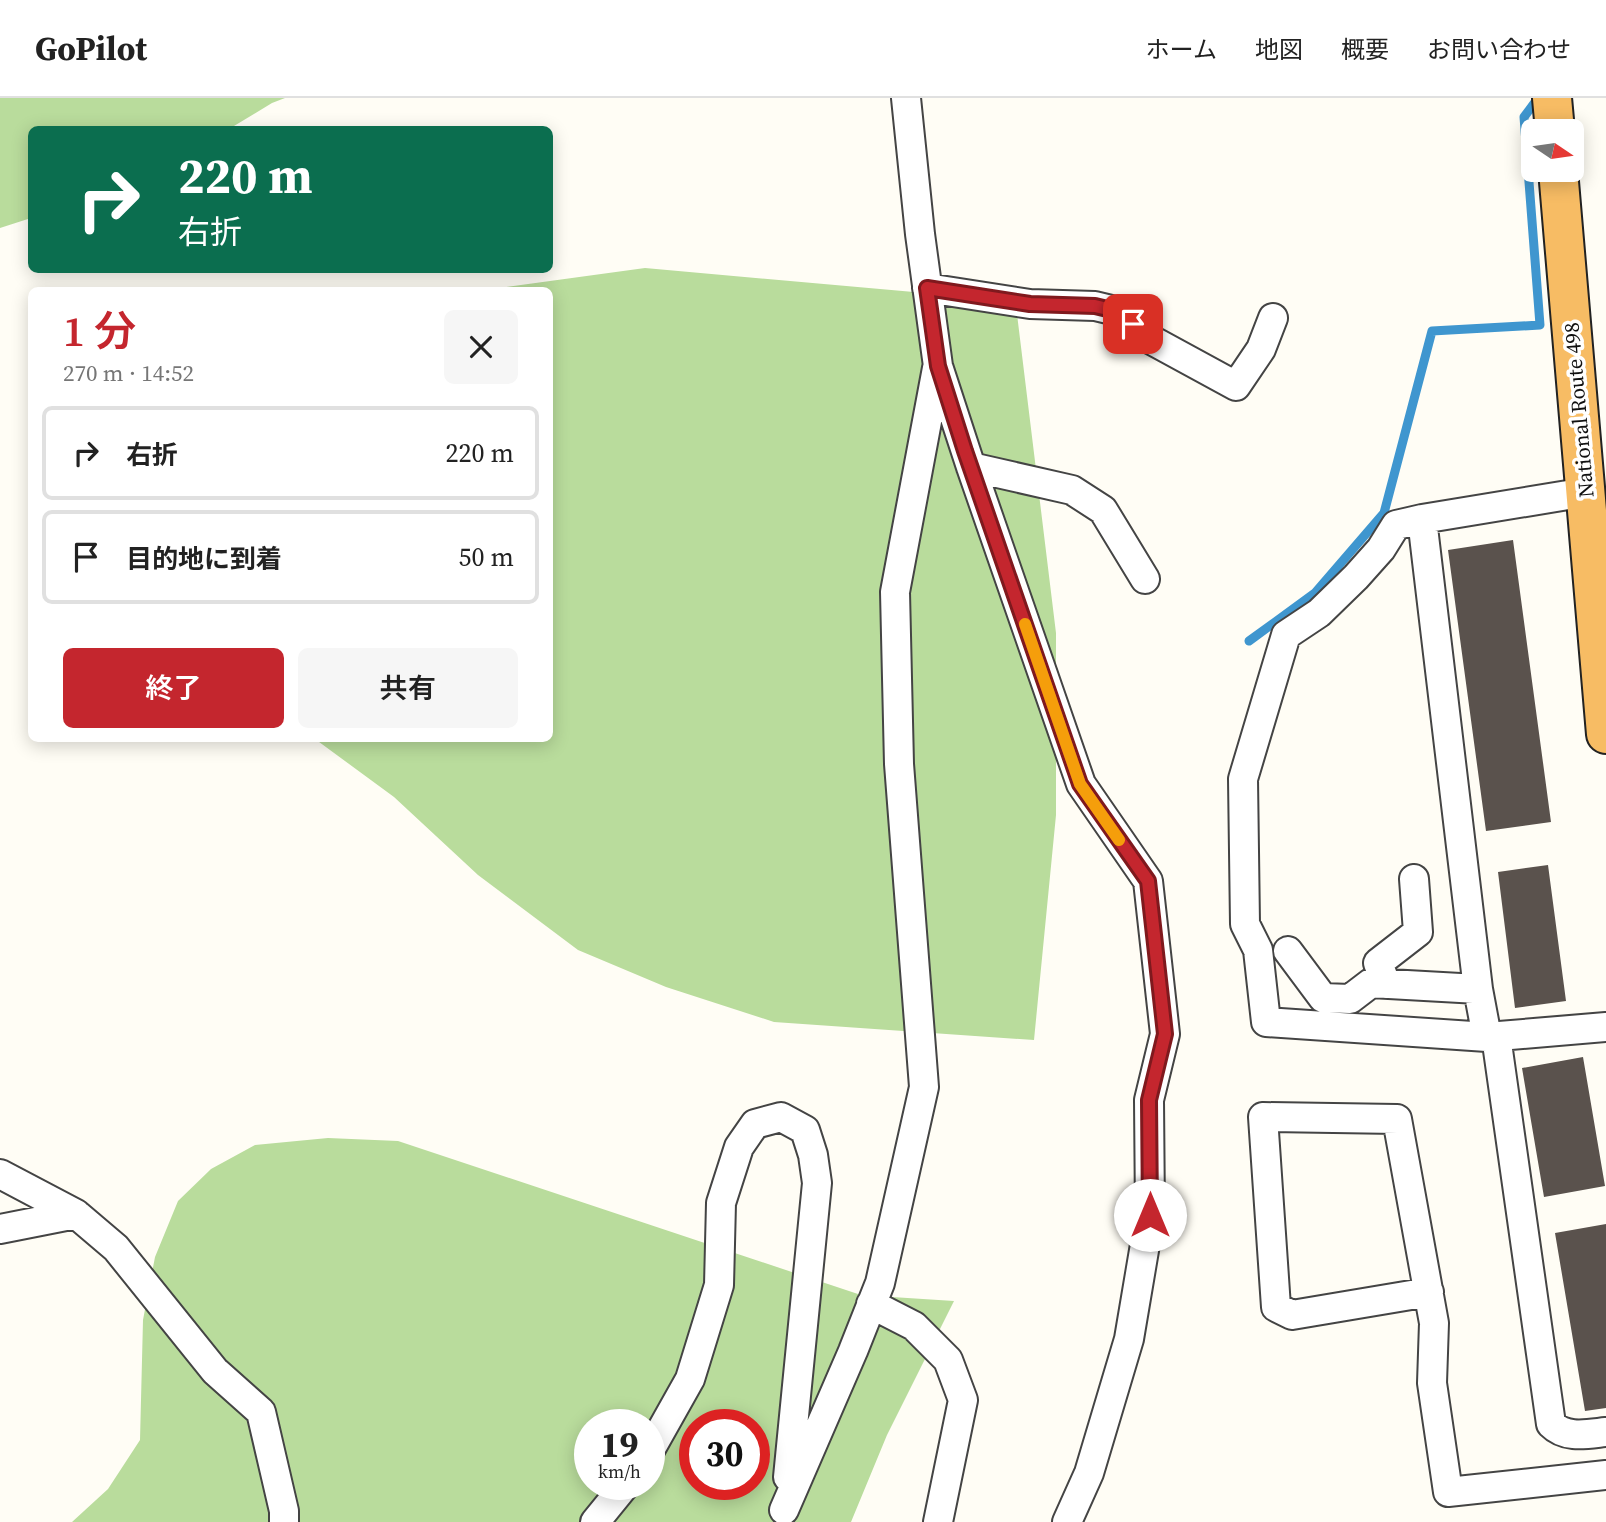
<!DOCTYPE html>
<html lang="ja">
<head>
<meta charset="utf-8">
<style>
  body { margin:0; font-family:"Source Serif 4","Noto Sans JP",serif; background:#f6f6f6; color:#222; height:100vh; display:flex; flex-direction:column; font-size:26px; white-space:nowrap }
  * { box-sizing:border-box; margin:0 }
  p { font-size:23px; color:#767676 }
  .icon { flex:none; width:38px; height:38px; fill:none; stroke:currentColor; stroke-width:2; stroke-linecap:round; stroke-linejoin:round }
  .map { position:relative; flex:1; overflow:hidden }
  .side { position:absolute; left:28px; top:189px; width:525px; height:455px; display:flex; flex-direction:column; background:#fff; border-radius:10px; box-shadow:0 4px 18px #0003 }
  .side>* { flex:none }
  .guide { position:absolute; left:28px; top:28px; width:525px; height:147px; border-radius:10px; box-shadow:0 4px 18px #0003; background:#0b6e4f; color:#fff; overflow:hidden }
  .needle { width:46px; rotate:103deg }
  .fabs { position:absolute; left:1521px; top:21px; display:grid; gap:14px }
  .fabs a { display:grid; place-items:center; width:63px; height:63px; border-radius:10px; background:#fff; box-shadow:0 4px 18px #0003; font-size:35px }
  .speed { position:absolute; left:574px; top:1311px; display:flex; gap:14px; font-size:35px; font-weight:700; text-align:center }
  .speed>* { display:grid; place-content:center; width:91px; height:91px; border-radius:50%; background:#fff; box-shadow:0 4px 18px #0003; line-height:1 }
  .speed small { font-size:18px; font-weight:400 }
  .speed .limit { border:10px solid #d22; background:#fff; color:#111 }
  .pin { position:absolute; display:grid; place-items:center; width:60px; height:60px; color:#fff; margin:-30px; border-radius:14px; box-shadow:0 4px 10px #0006 }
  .me { position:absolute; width:77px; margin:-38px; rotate:0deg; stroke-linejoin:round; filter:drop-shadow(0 0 5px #0008) }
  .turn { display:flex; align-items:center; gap:24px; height:147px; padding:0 35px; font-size:32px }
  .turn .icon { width:91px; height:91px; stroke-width:2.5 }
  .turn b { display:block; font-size:49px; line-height:60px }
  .round { display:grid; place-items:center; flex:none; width:74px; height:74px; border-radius:10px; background:#f6f6f6 }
  .headline { display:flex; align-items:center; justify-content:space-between; height:119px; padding:0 35px }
  h1 { font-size:42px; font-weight:600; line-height:52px; color:#c4262e }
  .cta { display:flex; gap:14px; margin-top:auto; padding:14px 35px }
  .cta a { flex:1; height:80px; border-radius:10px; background:#c4262e; color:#fff; font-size:28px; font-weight:600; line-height:80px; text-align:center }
  .cta a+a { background:#f6f6f6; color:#222 }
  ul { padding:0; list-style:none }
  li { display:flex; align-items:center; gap:21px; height:94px; margin:0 14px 10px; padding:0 21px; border:4px solid #e0e0e0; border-radius:10px }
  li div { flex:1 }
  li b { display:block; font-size:26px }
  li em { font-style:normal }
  header { display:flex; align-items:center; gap:42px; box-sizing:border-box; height:98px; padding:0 35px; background:#fff; border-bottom:2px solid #e0e0e0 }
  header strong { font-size:33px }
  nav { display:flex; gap:38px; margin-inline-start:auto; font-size:24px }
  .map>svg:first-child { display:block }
</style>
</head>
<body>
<header>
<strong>GoPilot</strong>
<nav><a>ホーム</a><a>地図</a><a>概要</a><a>お問い合わせ</a></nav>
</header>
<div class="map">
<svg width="1606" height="1424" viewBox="0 0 1606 1424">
  <rect width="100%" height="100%" fill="#fffdf5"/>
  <path fill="#b9dc9c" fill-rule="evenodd" d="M0,0H285L272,5L229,31L32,32L31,120L0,130Z
    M645,170L925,195L1016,208L1056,535V717L1034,942L774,924L666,889L578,852L478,777L394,699L315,641L550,640V192H485Z
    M328,1040L398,1043L861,1197L954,1203L887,1337L851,1424H72L108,1391L140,1342L143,1222L155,1159L178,1103L211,1071L255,1047ZM590,1326H649V1386H590ZM695,1326H754V1386H695Z"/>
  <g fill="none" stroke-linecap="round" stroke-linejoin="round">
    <path stroke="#3f96cf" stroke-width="9" d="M1249,543L1315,495L1384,415L1432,233L1540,227L1524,19L1538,0"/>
  </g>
  <path fill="#5a524d" d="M1513,442L1551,724L1486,733L1448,452Z
    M1548,767L1566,903L1515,910L1498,774Z
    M1583,959L1605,1088L1544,1099L1522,970Z
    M1606,1126V1310L1585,1313L1555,1135Z"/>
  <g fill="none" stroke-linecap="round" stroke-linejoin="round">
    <defs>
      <path id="minor" d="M906,0L920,136L938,268L971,369L1081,686L1148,783L1165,936L1149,1002L1150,1117L1129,1241L1089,1375L1067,1424
        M927,190L1030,206L1095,208L1120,214L1146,239L1236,288L1261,251L1273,220
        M971,369L1072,392L1103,412L1145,481
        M1422,421L1396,427L1381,451L1356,479L1319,515L1286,537L1243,681L1245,826L1258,852L1266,924L1487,939L1606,929
        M1288,853L1323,900L1350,901L1371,885L1478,891
        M1386,886L1378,865L1418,834L1414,781
        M1496,938L1551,1326C1566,1341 1587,1336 1606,1334
        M1487,939L1478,891L1422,421L1586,394
        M0,1076L76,1116L116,1150L215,1273L261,1314L284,1413V1424
        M0,1131L76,1116
        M1429,1194L1292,1217L1276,1209L1263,1019L1397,1021L1434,1225L1432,1285L1448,1394L1606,1377
        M871,1206L914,1228L948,1262L963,1302L938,1424
        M649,1354L690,1281L719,1187L721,1105L739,1049L755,1026L781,1019L805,1032L813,1057L817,1085L788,1379
        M784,1412L853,1253L880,1185L924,989L899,666L895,494L937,270
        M595,1424L626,1386"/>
      <path id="trunk" d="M1552,0L1555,33
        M1558,72L1606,636"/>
    </defs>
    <use href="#minor" stroke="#444" stroke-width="32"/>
    <use href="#trunk" stroke="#222" stroke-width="42"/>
    <use href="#minor" stroke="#fff" stroke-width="28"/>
    <use href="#trunk" stroke="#f7bc64" stroke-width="38"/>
  </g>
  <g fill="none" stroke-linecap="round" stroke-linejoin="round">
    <defs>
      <path id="route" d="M1133,226L1120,214L1095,208L1030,206L927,190L938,268L965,353L1080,686L1148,783L1165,936L1149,1002L1150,1117"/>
    </defs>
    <use href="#route" stroke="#7f191e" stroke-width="18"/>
    <use href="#route" stroke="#c4262e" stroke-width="12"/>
    <path stroke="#f59e0b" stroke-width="12" d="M1025,526L1080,686L1119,742"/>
  </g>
  <g text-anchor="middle" stroke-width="7" stroke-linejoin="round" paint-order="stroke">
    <g font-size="21" fill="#111" stroke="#fff">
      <text transform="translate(1579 312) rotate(-95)" y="7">National Route 498</text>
    </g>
  </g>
</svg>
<div class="fabs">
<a><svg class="needle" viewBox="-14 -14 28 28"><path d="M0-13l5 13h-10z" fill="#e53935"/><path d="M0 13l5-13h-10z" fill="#767676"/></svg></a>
</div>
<div class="speed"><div>19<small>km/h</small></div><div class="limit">30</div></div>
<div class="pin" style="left:1133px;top:226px;background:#d93025"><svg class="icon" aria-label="arrive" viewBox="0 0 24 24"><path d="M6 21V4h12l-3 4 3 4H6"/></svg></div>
<svg class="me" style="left:1150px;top:1117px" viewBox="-20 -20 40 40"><circle r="19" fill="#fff"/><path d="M0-13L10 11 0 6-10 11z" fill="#c4262e"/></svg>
<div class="guide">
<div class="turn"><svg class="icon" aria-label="right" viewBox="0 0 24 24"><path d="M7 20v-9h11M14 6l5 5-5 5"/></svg><div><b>220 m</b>右折</div></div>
</div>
<section class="side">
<div class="headline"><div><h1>1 分</h1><p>270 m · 14:52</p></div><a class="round"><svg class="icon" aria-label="close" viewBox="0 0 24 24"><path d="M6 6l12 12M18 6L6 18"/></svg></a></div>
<ul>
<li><svg class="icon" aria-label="right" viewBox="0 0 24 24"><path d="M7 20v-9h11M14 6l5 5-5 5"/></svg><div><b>右折</b></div><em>220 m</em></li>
<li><svg class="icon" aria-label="arrive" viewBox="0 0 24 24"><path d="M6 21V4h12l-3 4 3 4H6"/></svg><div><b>目的地に到着</b></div><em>50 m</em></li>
</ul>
<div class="cta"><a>終了</a><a>共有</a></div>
</section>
</div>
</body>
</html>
